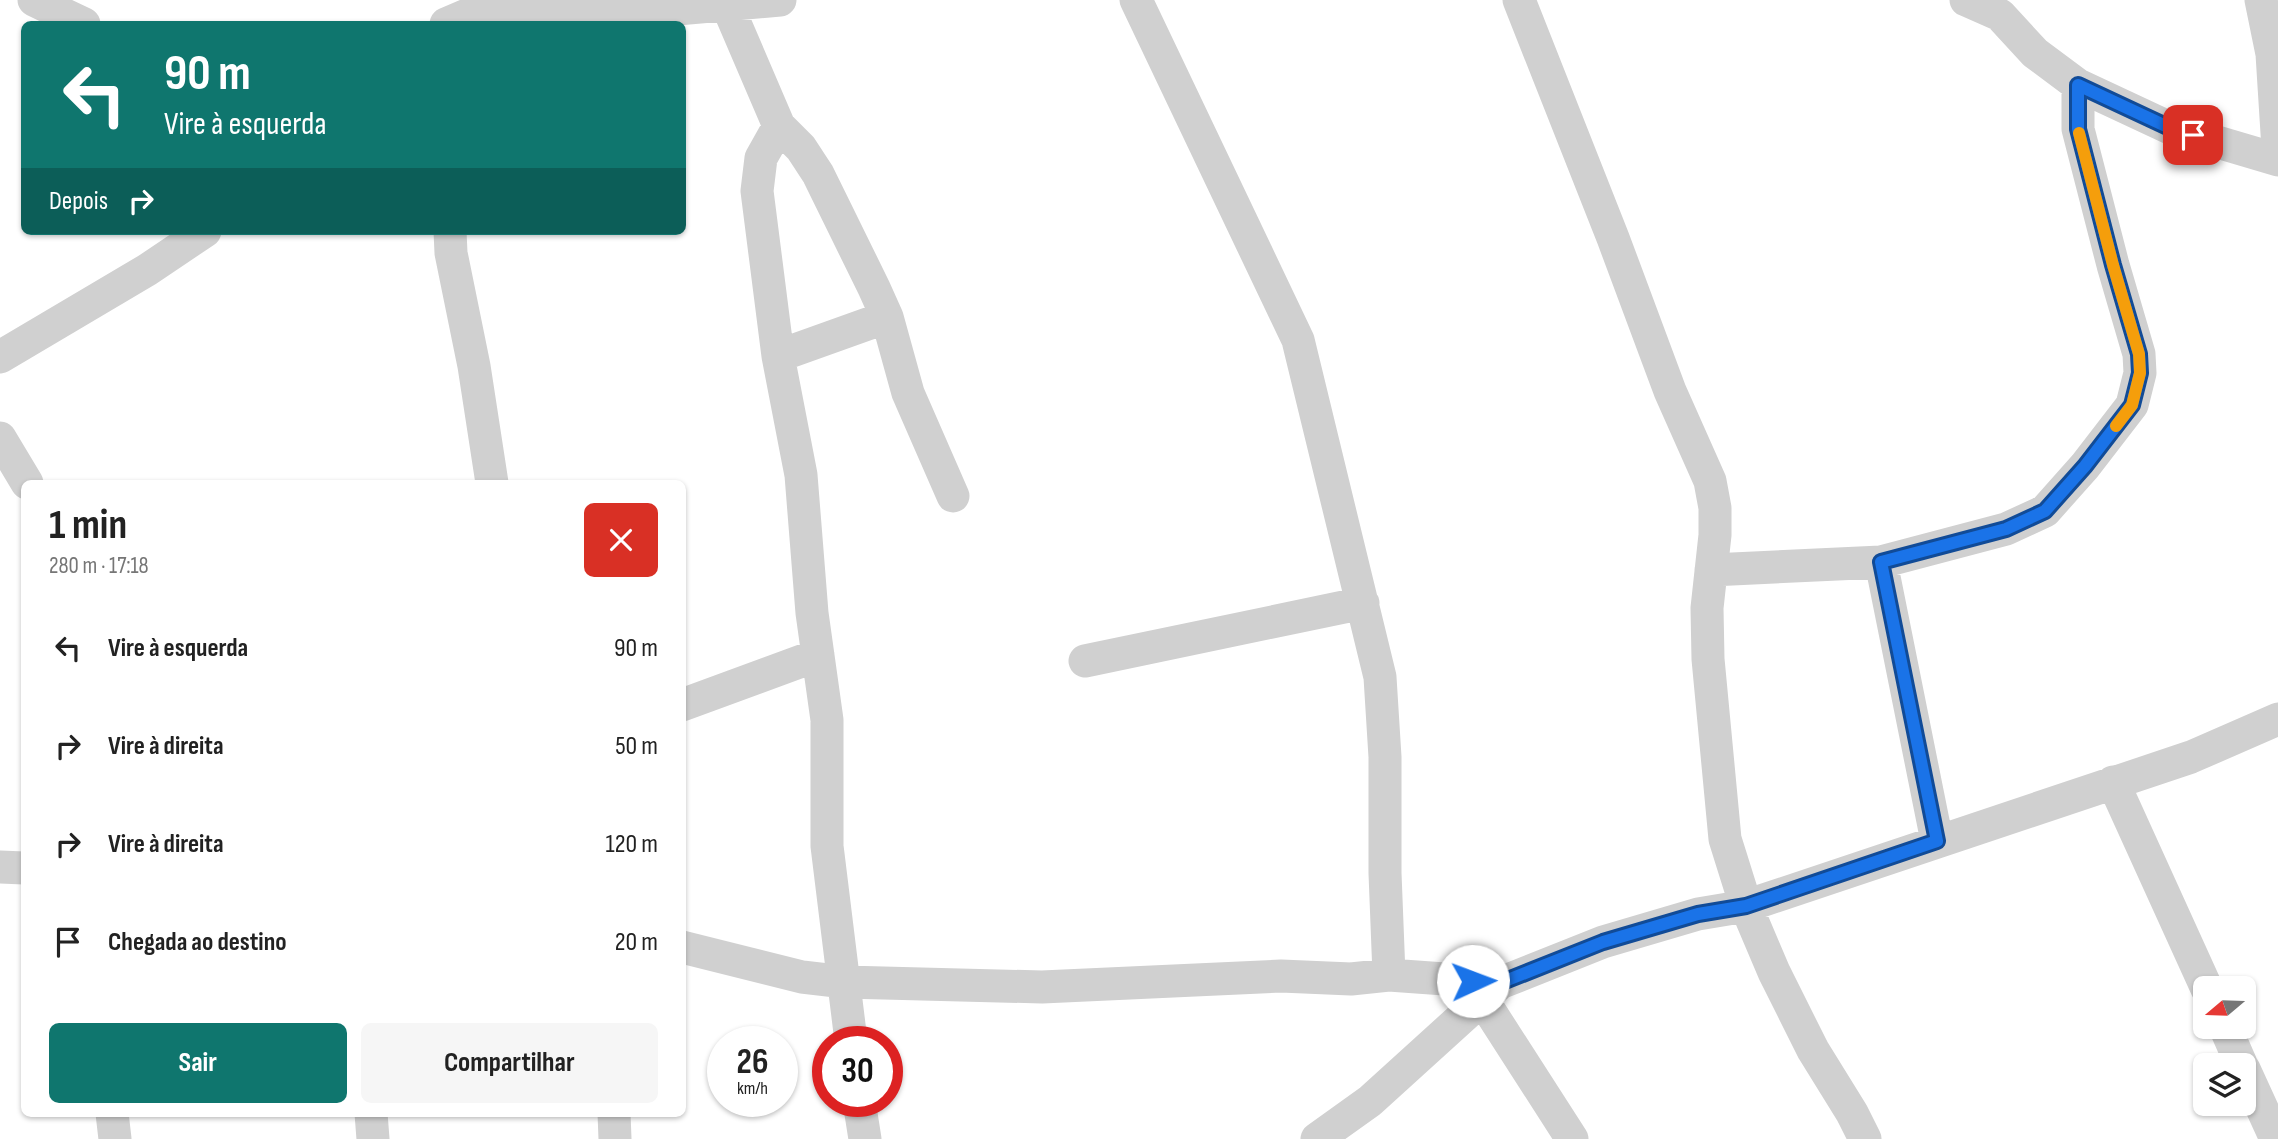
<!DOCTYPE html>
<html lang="pt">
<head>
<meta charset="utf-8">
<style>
  body { margin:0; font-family:"Sofia Sans Condensed",sans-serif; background:#f6f6f6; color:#222; height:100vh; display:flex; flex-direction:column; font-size:26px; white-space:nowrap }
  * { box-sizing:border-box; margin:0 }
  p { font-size:23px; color:#767676 }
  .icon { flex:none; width:38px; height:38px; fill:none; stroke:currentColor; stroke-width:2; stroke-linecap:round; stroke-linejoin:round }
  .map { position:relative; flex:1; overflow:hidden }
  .drawer { position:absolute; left:21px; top:480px; width:665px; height:637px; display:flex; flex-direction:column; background:#fff; border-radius:10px; box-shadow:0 2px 5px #0004 }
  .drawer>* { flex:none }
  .banner { position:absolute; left:21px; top:21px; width:665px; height:214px; border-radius:10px; box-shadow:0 2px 5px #0004; background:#0f766e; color:#fff; overflow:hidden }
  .needle { width:46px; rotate:251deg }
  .fabs { position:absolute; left:2193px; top:976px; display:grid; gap:14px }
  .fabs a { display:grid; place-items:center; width:63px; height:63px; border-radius:10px; background:#fff; box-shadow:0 2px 5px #0004; font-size:35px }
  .speed { position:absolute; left:707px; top:1026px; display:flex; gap:14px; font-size:35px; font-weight:700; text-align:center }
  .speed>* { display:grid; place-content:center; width:91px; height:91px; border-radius:50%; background:#fff; box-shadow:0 2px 5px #0004; line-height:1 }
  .speed small { font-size:18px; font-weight:400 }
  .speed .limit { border:10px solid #d22; background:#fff; color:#111 }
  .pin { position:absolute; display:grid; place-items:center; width:60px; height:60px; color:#fff; margin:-30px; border-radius:14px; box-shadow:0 4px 10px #0006 }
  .me { position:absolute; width:77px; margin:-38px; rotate:88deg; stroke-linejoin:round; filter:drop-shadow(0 0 5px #0008) }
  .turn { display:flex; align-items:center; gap:24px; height:147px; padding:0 28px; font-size:32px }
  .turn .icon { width:91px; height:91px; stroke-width:2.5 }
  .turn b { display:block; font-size:49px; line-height:60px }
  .then { display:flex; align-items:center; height:66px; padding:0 28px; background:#0003; gap:14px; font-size:26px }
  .round { display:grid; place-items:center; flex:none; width:74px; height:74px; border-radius:10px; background:#f6f6f6 }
  .overview { display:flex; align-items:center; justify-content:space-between; height:119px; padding:0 28px }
  h1 { font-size:42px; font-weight:700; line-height:52px }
  .primary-button { display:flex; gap:14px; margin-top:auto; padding:14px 28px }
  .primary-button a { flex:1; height:80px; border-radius:10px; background:#0f766e; color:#fff; font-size:28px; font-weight:700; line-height:80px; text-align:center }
  .primary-button a+a { background:#f6f6f6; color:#222 }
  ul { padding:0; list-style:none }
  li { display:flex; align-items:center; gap:21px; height:98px; padding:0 28px }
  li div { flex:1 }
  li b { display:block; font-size:26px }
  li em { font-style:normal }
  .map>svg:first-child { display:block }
</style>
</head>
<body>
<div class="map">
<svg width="2278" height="1139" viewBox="0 0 2278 1139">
  <rect width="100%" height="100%" fill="#fff"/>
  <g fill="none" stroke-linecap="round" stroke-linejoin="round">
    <path stroke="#d0d0d0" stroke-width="33" d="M34,0L84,24
      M725,0L779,126L761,158L757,191L778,356L801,475L812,613L827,720V846L851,1041
      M1136,0L1298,340L1380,677L1385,757V873L1389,975
      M1519,0L1613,238L1670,391L1710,481L1715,508V535L1707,608L1708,659L1725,839L1746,906L1774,972L1813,1050L1852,1113L1865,1139
      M1966,0L2000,15L2035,53L2078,85L2170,128L2278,160
      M2261,0L2272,54L2278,149
      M483,8L537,16L583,15L643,12L780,0
      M446,24L483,8L488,0
      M779,126L801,148L818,174L874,288L887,317L908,393L953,496
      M450,231L451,253L474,366L492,483
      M778,356L887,317
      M0,357L147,270L205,231
      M0,438L27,483
      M1881,562L1937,841
      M1711,570L1881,562L2006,529L2045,511L2085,466L2132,405L2140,373L2139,354L2113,265L2078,129V85
      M1085,661L1363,603
      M682,705L818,655
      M2113,782L2207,989
      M0,867L24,868
      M682,947L802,977L845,982L1042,987L1281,976L1351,979L1389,975L1500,983
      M1482,999L1572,1139
      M2225,1027L2242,1066
      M2244,1069L2276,1139
      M859,1101L865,1139
      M112,1113L115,1139
      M371,1113L373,1139
      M614,1113L615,1139
      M1317,1139L1370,1101L1500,983L1603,942L1698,914L1746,906L2191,757L2278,719"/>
  </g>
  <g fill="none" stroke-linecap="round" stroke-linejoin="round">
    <defs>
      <path id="route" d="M1473,981L1500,983L1603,942L1698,914L1746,906L1937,841L1881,562L2006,529L2045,511L2085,466L2132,405L2140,373L2139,354L2113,265L2078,129V85L2170,128L2193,135"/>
    </defs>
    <use href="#route" stroke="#114b97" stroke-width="18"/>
    <use href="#route" stroke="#1a73e8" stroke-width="12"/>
    <path stroke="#f59e0b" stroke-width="12" d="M2079,133L2113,265L2139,354L2140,373L2132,405L2116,426"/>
  </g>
</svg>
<div class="fabs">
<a><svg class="needle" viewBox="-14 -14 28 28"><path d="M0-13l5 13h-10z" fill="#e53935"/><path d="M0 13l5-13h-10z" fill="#767676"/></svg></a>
<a><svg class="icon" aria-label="layers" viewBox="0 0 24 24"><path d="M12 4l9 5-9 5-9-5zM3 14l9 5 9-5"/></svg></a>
</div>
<div class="speed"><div>26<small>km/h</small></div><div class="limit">30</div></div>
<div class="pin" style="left:2193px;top:135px;background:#d93025"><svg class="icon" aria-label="arrive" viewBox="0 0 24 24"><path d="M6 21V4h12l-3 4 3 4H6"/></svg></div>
<svg class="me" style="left:1473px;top:981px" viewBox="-20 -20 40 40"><circle r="19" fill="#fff"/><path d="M0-13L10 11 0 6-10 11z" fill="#1a73e8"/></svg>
<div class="banner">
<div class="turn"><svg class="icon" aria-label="left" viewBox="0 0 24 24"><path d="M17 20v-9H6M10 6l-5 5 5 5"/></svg><div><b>90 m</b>Vire à esquerda</div></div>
<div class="then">Depois<svg class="icon" aria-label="right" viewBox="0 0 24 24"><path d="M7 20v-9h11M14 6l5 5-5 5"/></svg></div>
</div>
<section class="drawer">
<div class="overview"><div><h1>1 min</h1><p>280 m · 17:18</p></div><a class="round" style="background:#d93025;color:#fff"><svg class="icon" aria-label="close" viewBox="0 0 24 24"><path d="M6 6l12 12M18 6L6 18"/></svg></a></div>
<ul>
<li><svg class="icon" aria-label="left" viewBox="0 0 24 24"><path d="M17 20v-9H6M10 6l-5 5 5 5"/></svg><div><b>Vire à esquerda</b></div><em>90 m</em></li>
<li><svg class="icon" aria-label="right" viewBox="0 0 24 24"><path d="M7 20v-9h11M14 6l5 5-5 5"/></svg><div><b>Vire à direita</b></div><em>50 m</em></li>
<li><svg class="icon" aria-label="right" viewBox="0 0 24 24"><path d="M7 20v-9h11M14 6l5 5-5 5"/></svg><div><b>Vire à direita</b></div><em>120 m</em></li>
<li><svg class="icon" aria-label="arrive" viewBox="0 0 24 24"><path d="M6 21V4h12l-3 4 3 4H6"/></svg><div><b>Chegada ao destino</b></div><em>20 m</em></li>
</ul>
<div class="primary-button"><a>Sair</a><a>Compartilhar</a></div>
</section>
</div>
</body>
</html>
